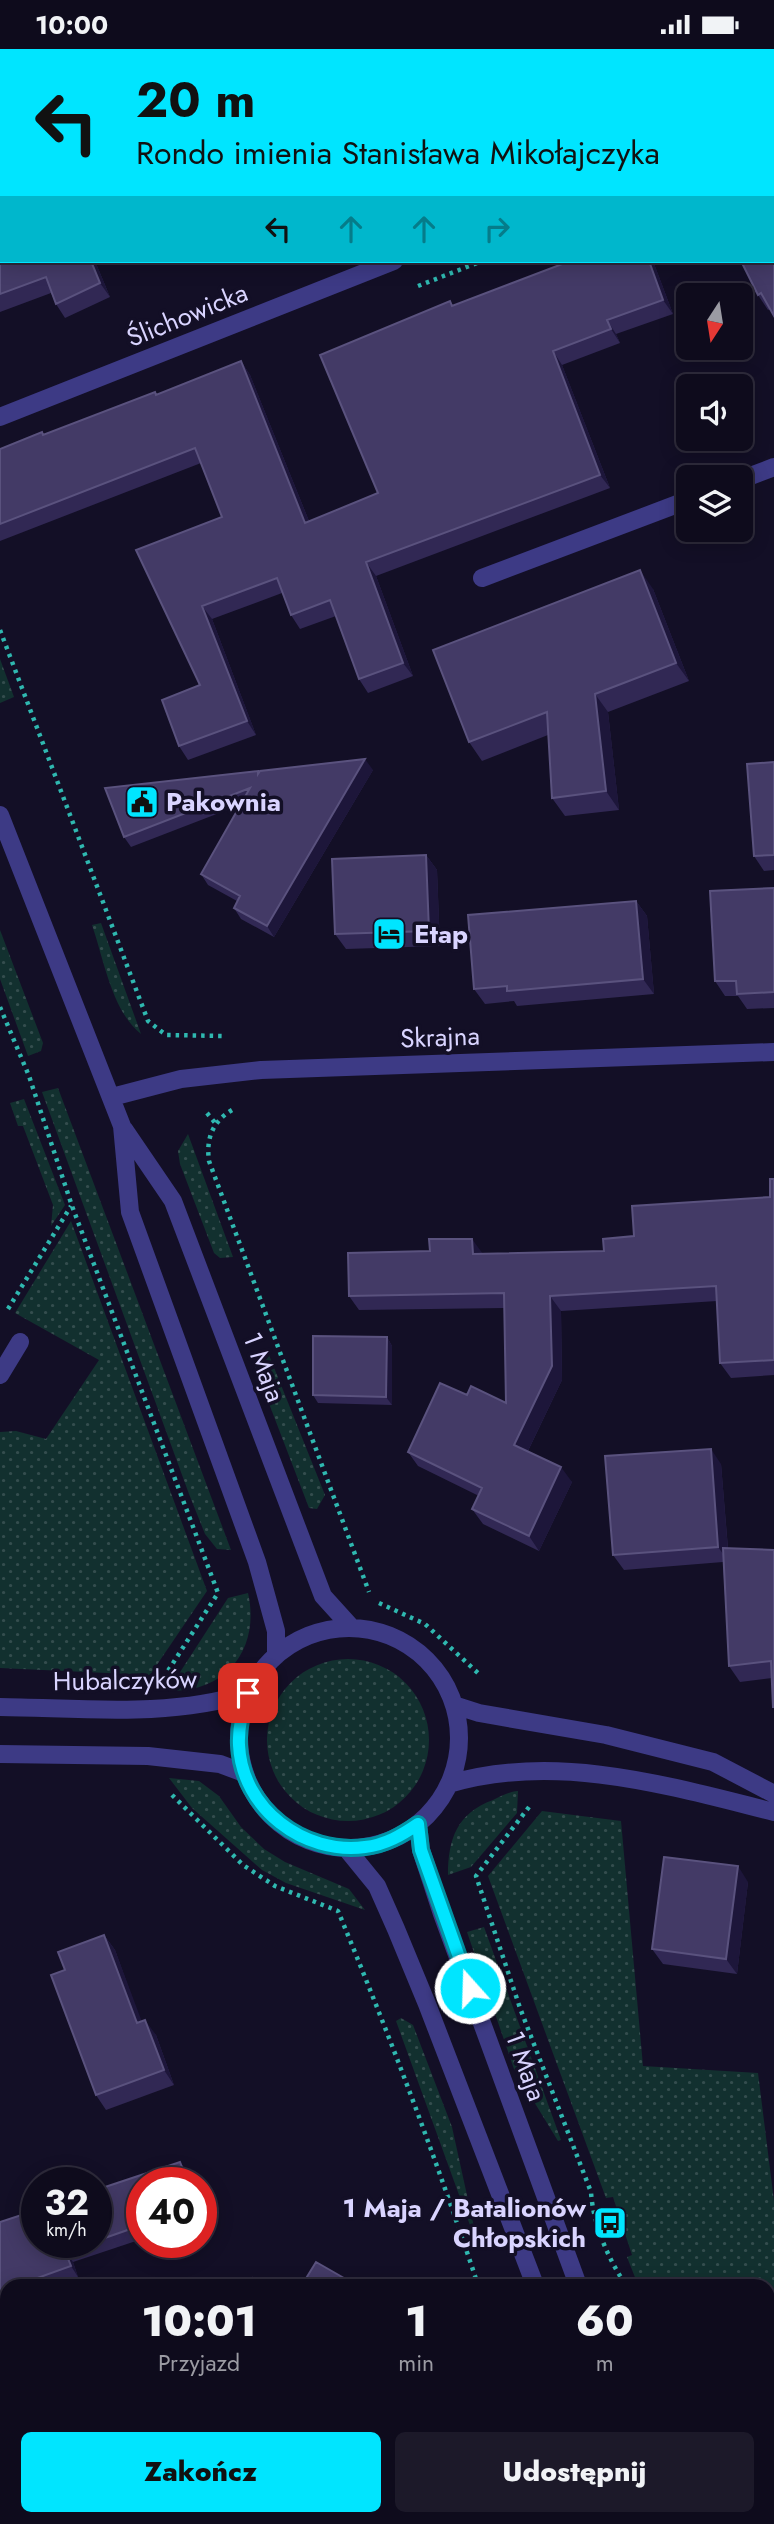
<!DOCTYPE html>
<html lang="pl">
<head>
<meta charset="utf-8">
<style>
  body { margin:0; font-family:Jost,sans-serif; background:#1c1929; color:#f1f3f6; height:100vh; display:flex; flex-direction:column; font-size:26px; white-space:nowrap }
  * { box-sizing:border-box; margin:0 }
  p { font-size:23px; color:#9b9ba3 }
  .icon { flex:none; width:38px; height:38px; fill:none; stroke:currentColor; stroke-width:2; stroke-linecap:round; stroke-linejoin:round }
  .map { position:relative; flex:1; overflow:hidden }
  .sheet { position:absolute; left:0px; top:2230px; width:775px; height:247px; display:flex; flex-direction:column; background:#0e0b1c; border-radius:21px 21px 0 0; box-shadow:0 4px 18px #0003,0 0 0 2px #2e2b3b }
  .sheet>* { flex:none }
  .banner { position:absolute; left:0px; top:0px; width:775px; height:214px; box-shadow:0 4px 18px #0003,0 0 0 2px #2e2b3b; background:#00e5ff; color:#111; overflow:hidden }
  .needle { width:46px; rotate:192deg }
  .fabs { position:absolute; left:676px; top:234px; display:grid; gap:14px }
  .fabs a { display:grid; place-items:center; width:77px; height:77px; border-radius:10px; background:#0e0b1c; box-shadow:0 4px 18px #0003,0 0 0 2px #2e2b3b; font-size:35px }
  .speed { position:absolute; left:21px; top:2118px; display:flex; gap:14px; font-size:35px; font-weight:700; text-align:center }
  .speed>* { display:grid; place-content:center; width:91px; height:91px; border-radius:50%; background:#0e0b1c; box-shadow:0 4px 18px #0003,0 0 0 2px #2e2b3b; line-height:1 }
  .speed small { font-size:18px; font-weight:400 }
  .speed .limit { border:10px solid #d22; background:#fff; color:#111 }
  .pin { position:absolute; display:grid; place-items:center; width:60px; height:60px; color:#fff; margin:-30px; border-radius:14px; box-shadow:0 4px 10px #0006 }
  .me { position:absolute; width:77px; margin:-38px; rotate:340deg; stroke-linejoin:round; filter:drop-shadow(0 0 5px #0008) }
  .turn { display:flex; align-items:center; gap:24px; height:147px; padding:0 21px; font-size:32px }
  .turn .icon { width:91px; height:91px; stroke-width:2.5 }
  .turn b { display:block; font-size:49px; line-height:60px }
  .lanes { display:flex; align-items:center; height:66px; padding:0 21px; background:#0003; justify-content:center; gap:35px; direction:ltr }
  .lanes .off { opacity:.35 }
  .eta { display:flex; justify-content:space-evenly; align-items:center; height:119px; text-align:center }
  .eta b { font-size:42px; font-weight:800; line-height:49px }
  .primary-button { display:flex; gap:14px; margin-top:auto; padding:14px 21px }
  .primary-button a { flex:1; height:80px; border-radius:10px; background:#00e5ff; color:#111; font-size:28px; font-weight:800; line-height:80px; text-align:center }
  .primary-button a+a { background:#1c1929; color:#f1f3f6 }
  .status { display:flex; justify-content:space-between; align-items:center; height:49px; padding:0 35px; background:#0e0b1c; direction:ltr }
  .status svg { height:19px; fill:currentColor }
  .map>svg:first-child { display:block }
</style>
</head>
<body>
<div class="status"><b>10:00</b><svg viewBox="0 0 49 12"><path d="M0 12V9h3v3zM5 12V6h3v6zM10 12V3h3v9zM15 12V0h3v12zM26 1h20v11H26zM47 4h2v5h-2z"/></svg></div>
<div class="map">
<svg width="774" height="2475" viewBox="0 0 774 2475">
  <defs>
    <pattern id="grass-dots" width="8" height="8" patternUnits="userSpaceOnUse" patternTransform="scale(1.75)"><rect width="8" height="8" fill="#12302f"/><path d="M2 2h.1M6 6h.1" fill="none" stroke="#344d4e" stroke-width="1.8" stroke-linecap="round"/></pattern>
  </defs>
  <rect width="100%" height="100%" fill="#130f26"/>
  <path fill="url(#grass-dots)" d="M0,610L14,648L0,654Z
    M101,874L141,985C112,962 104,911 92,876Z
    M0,881L43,994L41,1002L28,1007L0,930Z
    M58,1039L231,1501L217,1500L205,1485L189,1445L42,1043Z
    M24,1050L65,1156L51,1177L53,1156L23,1077H18L10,1054Z
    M188,1085L233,1208L220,1209L214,1204L180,1115L178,1102Z
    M71,1172L207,1542L150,1626L0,1619V1383L16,1382L46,1390L99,1311L15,1264Z
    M267,1301L325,1446L317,1460L309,1459L255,1318V1302Z
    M248,1544C260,1596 230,1641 174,1642L173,1634L228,1549Z
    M267 1691a81 81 0 1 1 162 0a81 81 0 1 1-162 0Z
    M169,1729L199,1732L219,1747L241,1778L264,1800L285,1813L349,1840L365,1861L286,1834L262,1821L192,1759Z
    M518,1742L517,1764L471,1818L448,1826C448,1790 457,1764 493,1751C502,1747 508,1743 518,1742Z
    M542,1762L621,1772L643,2017L758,2024L774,2152V2475H722L720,2469H768V2236H638L627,2208L632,2206L613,2148L606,2149L488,1827Z
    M484,1878L561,2091L558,2092L514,2020L467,1883Z
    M401,1969L413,1976L452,2078L474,2178L471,2179L396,1972Z
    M7,2255V2320L0,2331V2258Z"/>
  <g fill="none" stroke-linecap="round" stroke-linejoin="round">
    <path stroke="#2fb8b0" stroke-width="4.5" stroke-dasharray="3.5 5" stroke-linecap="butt" d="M418,237L482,212
      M0,581L148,972L166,986L224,987
      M0,958L29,1027L72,1157L218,1544L166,1625
      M232,1061C212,1073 206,1090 209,1112L369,1543
      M207,1064L216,1075
      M8,1260L71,1157
      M379,1554L425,1575L479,1625
      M172,1746L243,1816L275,1837L338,1862C389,1985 436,2109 478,2236
      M529,1758L476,1827L520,1959L591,2143C593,2175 608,2210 626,2236
      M230,2469L239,2475
      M572,2469L574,2475
      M708,2469L710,2475
      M144,2475L148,2469"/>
    <path stroke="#3d3a85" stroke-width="18" d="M0,368L394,212
      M740,431L774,418
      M482,529L688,451
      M0,766L122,1077L130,1163L257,1513L276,1582V1607
      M112,1048L181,1030L261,1021L774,1003
      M124,1080L173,1152L323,1547L352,1579
      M0,1326L20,1293
      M239 1689a110 110 0 1 1 220 0a110 110 0 1 1-220 0Z
      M454,1656L479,1664L606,1686L713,1713L774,1745
      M0,1658C83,1659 169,1669 248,1644
      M0,1705L148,1707L220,1715L244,1724
      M449,1735C556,1703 670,1737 774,1763
      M418,1775L421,1801L442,1865L578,2236
      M346,1799L377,1837L396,1880L427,1955L535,2236
      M642,2469L645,2475"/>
  </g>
  <path fill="#312854" d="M417,0H651L647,2H412Z
    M0,130L2,212H95L110,248L65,269L56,255L51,244L0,263Z
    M774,143L770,260L768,261L758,246Z
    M653,212L673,265L616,285L620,294L562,316L610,439L376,527L413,627L368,644L359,630L336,567L300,580L291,566L282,544L212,570L256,686L188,711L179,697L200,636L136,501L222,468L201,414L0,492V400L42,383L44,386L157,346L241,312L250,326L309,472L378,444L453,256Z
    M653,540L689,632L608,663L619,761L565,767L552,749L548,686L482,712L469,693Z
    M774,713V821L764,822L754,807Z
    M373,721L274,888L241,870L234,859L237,852L208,836L201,825L240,756L131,798L124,788L259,724Z
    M426,806L437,821L440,897L346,900L335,885Z
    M774,839V959L747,960L738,947H725L715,932Z
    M636,852L647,867L654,945L517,957L514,952L485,955L474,940Z
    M774,1130V1326L731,1329L720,1314L717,1252L561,1262L562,1331L528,1402L572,1433L539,1502L483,1475L472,1460L479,1447L418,1417L408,1403L467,1346L506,1354L504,1259L359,1261L349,1247L430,1202L483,1205L604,1202L634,1187L770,1148Z
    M387,1288L392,1297V1356L318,1354L313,1346Z
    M721,1415L728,1499L774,1501V1659L773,1658L772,1629L740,1633L729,1617L723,1513L624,1521L613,1506Z
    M748,1833L737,1925L663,1915L652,1900Z
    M104,1886L115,1901L141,1973L156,1986L174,2036L106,2061L96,2046L65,1921Z
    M180,2113L188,2124L142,2133V2190L73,2213L78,2228L56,2236H7V2255L0,2257V2173L37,2193H96V2141Z
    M334,2469H398L394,2475H338Z"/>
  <path fill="#1d163a" d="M91,212H95L110,248L100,234Z
    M649,212H653L673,265L663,251Z
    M607,271L616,285L620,294L611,280Z
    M553,302L562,316L610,439L600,426Z
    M241,312L250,326L315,487L305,474Z
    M366,513L376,527L413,627L403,614Z
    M640,521L653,540L689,632L676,614Z
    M202,557L212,570L256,686L247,672Z
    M595,645L608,663L619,761L606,742Z
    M365,710L373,721L274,888L267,877Z
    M426,806L437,821L440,897L429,882Z
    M636,852L647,867L654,945L643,930Z
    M472,1190L483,1205H473Z
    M550,1247L561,1262L562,1331L524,1410L514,1396Z
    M387,1288L392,1297V1356L386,1348Z
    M711,1400L721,1415L729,1513L718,1498Z
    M561,1418L572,1433L539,1502L529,1487Z
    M738,1817L748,1833L737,1925L726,1910Z
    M104,1886L115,1901L148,1989L137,1974Z
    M145,1971L156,1986L174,2036L164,2021Z
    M180,2113L188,2124L192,2133H188Z
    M65,2202L73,2213L78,2228L71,2217Z
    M378,2469H398L394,2475H374Z"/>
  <path fill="#433a66" stroke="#5a527e" stroke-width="2" d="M5,0H84L82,2H2Z
    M417,0H615L611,2H412Z
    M2,2V104L0,99V4Z
    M0,130H2V212H91L100,234L56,255L46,228L0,245Z
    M774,143V267L761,244L758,246L741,212H774Z
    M570,212H649L663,251L607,271L611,280L553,302L600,426L366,513L403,614L359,630L330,551L291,566L277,529L202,557L247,672L179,697L162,651L200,636L136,501L222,468L195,399L0,475V400L42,383L43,386L155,343L156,346L241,312L305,474L378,444L320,306L450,252L452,257Z
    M640,521L676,614L595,645L606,742L552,749L547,663L469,693L433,601Z
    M365,710L267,877L234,859L240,847L201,825L250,739L124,788L105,739L258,722V725L260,722Z
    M774,713V806L754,807L747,715Z
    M426,806L429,882L335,885L332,810Z
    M774,839V943L737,945L736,932H715L710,842Z
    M636,852L643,930L507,942V937L474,940L468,866Z
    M770,1130H774V1311L720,1314L716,1237L550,1247L552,1317L514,1396L561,1418L529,1487L472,1460L482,1439L408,1403L440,1334L467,1346L471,1337L506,1354L504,1244L349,1247L348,1204L430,1202L429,1190H472L473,1205L604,1202L603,1190L634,1187L632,1157L770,1148Z
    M313,1287L387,1288L386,1348L313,1346Z
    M711,1400L718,1498L613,1506L605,1407Z
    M723,1499L774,1501V1658H773L771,1612L729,1617Z
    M664,1808L738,1817L726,1910L652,1900Z
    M104,1886L137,1974L145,1971L164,2021L96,2046L51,1926L65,1921L58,1903Z
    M180,2113L188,2133H142V2176L96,2192V2141Z
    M37,2161V2193H93L65,2202L71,2217L18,2236H7V2241L0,2243V2173Z
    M316,2213L356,2236H302Z
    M253,2229L266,2236H248Z
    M161,2469H172L182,2475H157Z
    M342,2469H378L374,2475H351Z"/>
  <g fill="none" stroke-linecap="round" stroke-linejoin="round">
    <defs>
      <path id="route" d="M248,1644C243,1661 238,1678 239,1696C242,1760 304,1806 365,1798C385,1796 402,1786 418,1775L421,1801L470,1939"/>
    </defs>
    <use href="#route" stroke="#0095a6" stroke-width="18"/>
    <use href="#route" stroke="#00e5ff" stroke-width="12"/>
  </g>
  <defs>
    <symbol id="civic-square" viewBox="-11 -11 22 22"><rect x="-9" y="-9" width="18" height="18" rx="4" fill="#00e5ff" stroke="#130f26"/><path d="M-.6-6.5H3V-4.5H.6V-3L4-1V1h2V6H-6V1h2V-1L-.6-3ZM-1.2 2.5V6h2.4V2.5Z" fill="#111"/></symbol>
    <symbol id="hotel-square" viewBox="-11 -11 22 22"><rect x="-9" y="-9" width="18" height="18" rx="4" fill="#00e5ff" stroke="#130f26"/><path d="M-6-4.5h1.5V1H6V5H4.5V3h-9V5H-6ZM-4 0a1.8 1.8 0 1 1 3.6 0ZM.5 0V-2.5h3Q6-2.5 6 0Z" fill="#111"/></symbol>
    <symbol id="bus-square" viewBox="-11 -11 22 22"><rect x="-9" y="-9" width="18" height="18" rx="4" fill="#00e5ff" stroke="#130f26"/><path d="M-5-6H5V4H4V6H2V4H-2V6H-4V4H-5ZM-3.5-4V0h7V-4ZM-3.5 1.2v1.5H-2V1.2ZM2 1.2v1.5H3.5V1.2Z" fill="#111"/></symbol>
  </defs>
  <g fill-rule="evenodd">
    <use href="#civic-square" x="123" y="734" width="38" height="38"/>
    <use href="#hotel-square" x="370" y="866" width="38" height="38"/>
    <use href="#bus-square" x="591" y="2155" width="38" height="38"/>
  </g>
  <g text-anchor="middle" stroke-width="7" stroke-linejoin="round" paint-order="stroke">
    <g font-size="26" fill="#d9d4ff" stroke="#130f26">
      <text transform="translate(187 266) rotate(-22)" y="9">Ślichowicka</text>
      <text transform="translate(440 988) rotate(-2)" y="9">Skrajna</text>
      <text transform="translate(264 1318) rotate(69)" y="9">1 Maja</text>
      <text transform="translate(125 1631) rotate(-1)" y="9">Hubalczyków</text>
      <text transform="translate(526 2017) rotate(70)" y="9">1 Maja</text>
    </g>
    <g font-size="26" font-weight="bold" fill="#d9d4ff" stroke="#130f26" text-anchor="start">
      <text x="166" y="762">Pakownia</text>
      <text x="414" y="894">Etap</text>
      <text x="586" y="2168" text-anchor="end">1 Maja / Batalionów<tspan x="586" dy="30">Chłopskich</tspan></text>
    </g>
  </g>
</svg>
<div class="fabs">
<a><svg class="needle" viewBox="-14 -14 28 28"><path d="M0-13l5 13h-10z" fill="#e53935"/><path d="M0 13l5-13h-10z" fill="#9b9ba3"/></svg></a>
<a><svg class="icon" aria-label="sound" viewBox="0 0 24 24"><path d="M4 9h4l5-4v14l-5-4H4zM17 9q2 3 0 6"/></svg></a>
<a><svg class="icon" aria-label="layers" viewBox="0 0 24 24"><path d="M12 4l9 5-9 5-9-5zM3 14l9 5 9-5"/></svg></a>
</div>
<div class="speed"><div>32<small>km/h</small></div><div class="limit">40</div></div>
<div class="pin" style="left:248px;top:1644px;background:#d93025"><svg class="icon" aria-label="arrive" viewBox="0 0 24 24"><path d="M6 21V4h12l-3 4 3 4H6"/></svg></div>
<svg class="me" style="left:470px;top:1939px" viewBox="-20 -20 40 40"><circle r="17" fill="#00e5ff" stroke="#fff" stroke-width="3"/><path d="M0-11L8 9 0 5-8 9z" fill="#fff"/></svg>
<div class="banner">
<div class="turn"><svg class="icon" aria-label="left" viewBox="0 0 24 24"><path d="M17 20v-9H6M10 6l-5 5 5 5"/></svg><div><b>20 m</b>Rondo imienia Stanisława Mikołajczyka</div></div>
<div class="lanes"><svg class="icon" aria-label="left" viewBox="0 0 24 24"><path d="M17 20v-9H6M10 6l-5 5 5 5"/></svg><svg class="icon off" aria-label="ahead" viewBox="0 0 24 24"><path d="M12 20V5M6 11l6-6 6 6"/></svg><svg class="icon off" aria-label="ahead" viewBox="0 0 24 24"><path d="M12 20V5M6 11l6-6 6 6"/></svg><svg class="icon off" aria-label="right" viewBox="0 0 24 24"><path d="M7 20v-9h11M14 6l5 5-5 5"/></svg></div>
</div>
<section class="sheet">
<div class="eta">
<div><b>10:01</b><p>Przyjazd</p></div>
<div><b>1</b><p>min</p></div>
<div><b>60</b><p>m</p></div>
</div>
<div class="primary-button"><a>Zakończ</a><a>Udostępnij</a></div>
</section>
</div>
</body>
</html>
